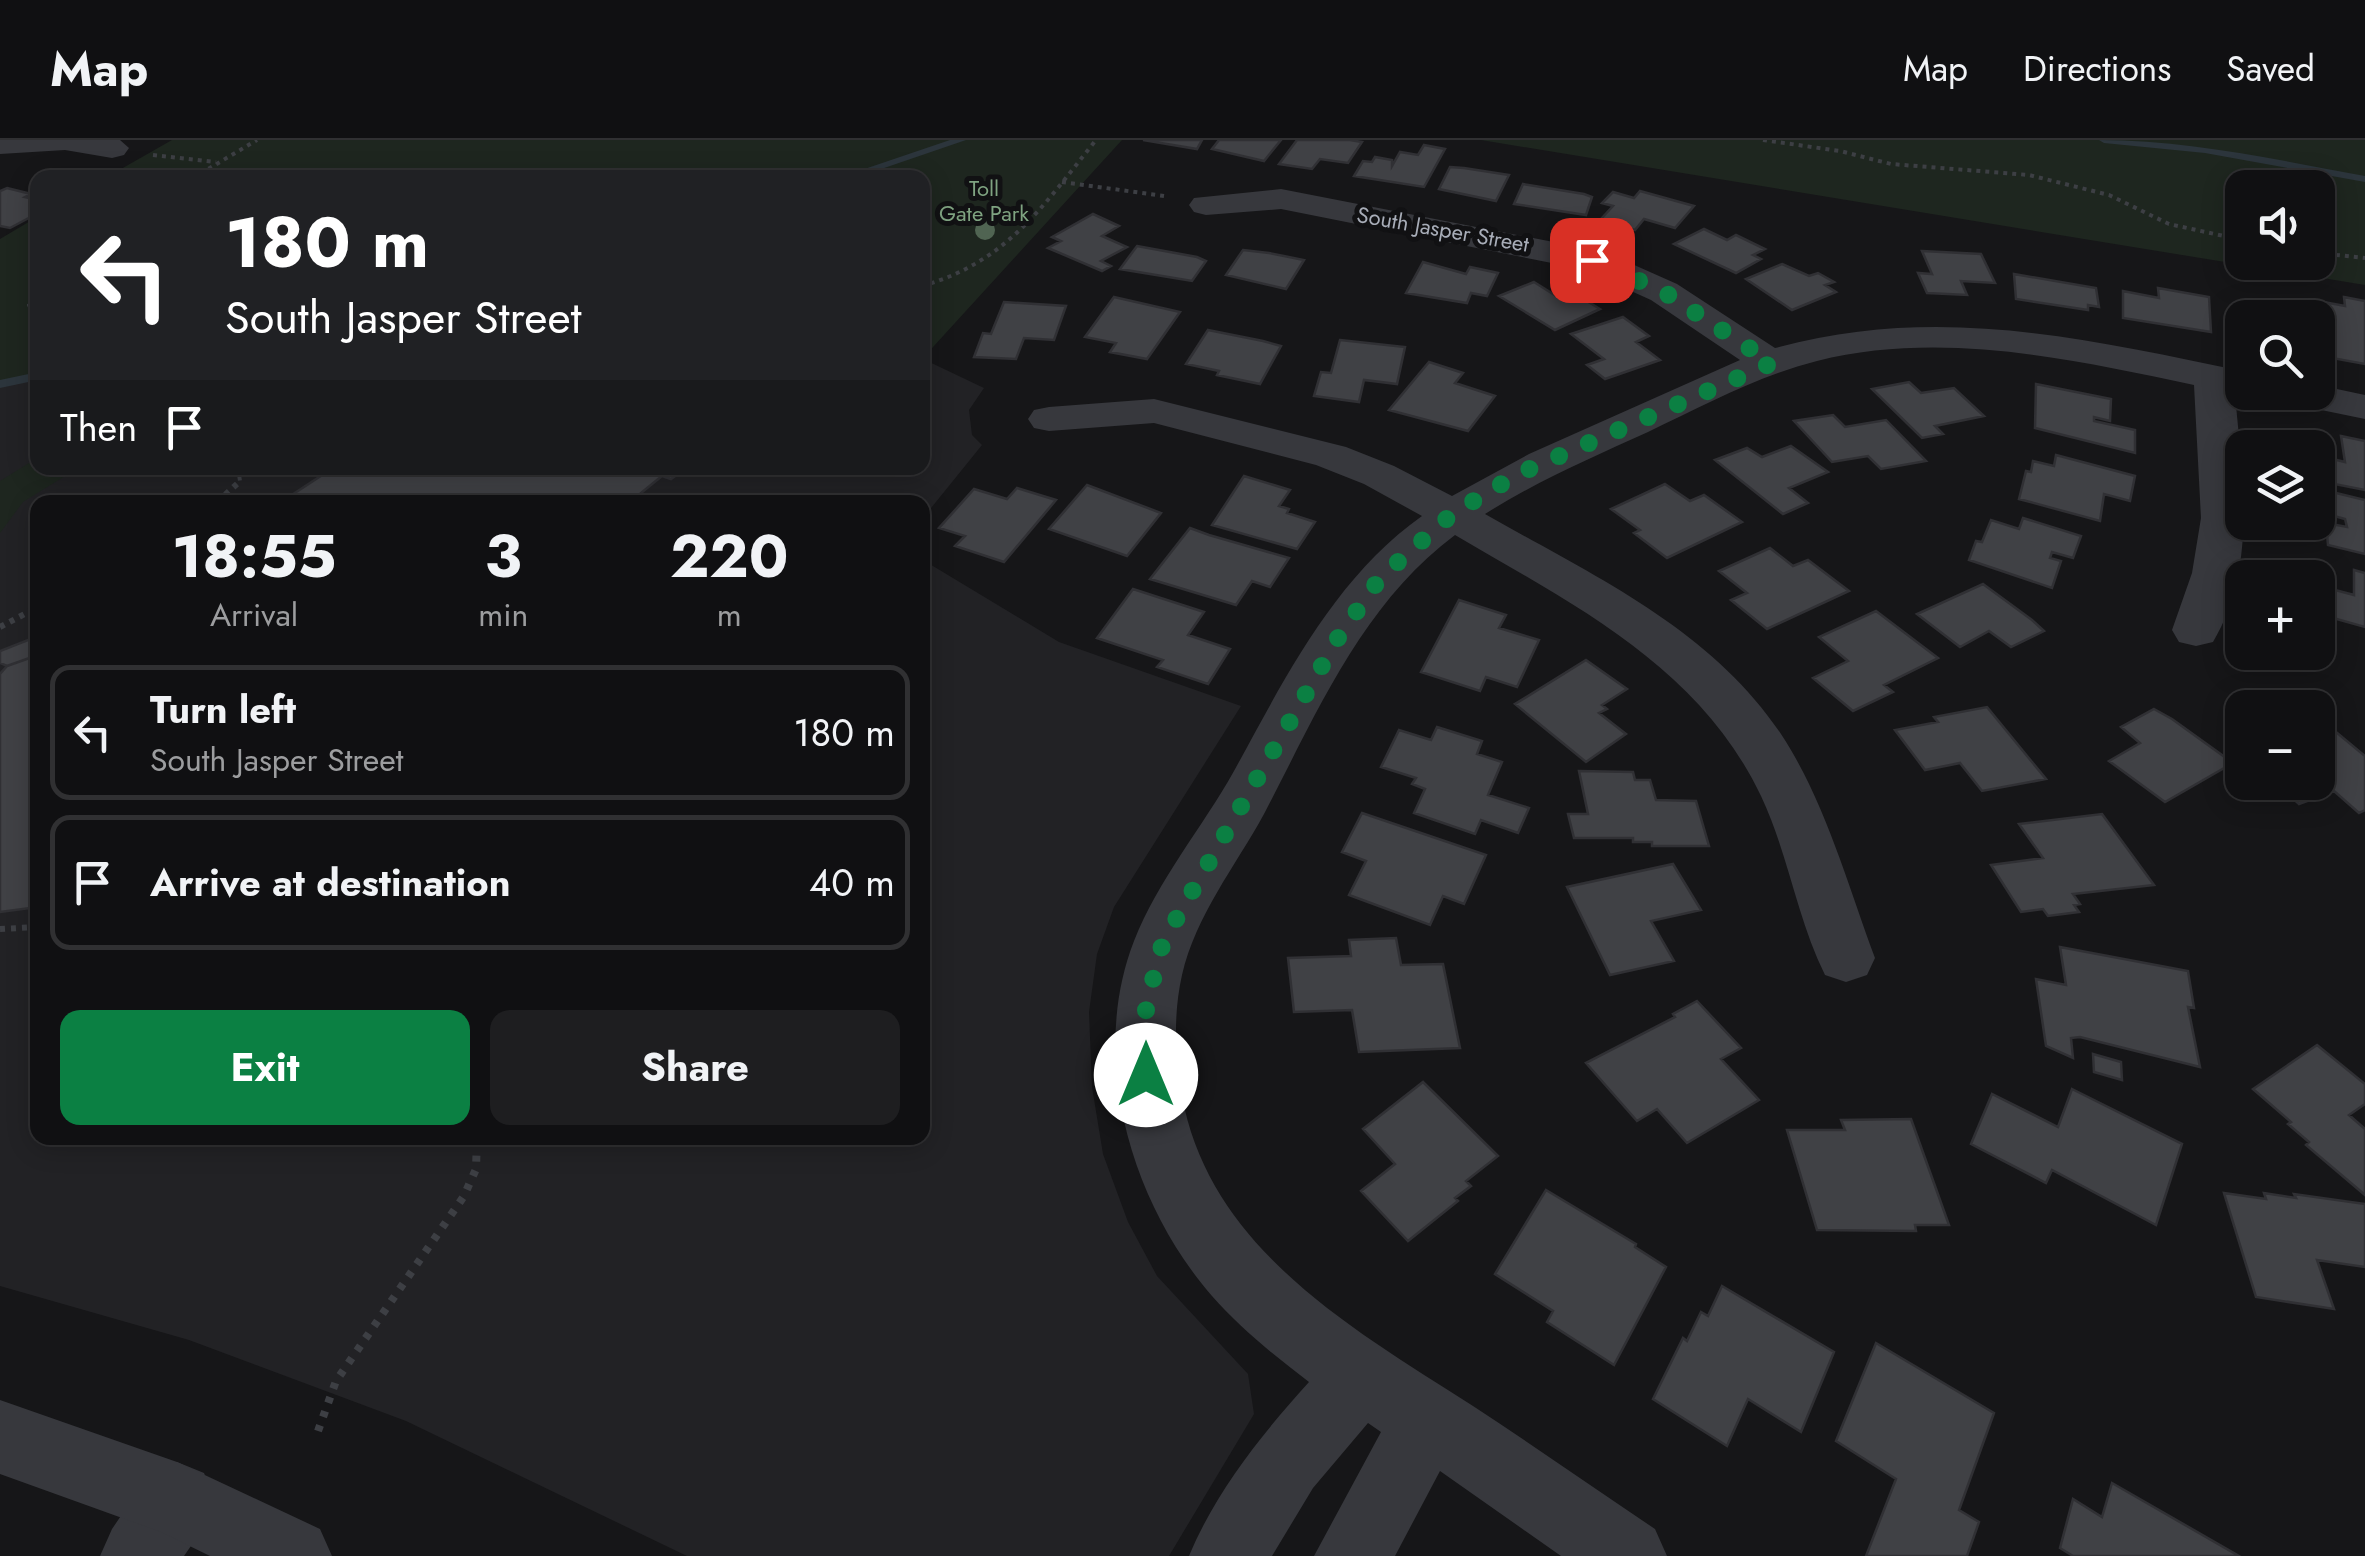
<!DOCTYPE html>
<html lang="en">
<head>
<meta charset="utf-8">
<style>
  body { margin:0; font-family:Jost,sans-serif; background:#1e1e20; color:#f1f3f6; height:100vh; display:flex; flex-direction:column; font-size:38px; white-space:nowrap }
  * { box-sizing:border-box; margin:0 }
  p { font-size:32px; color:#9c9d9f }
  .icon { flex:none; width:55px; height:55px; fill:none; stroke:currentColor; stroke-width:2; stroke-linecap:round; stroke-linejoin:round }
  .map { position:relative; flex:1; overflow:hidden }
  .details { position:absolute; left:30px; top:355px; width:900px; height:650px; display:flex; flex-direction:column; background:#101012; border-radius:20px; box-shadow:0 5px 25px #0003,0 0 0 2px #303032 }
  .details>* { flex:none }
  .guide { position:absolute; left:30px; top:30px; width:900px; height:305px; border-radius:20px; box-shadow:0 5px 25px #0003,0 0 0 2px #303032; background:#202124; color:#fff; overflow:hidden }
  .tools { position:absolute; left:2225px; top:30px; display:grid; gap:20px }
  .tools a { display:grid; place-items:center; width:110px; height:110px; border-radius:20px; background:#101012; box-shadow:0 5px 25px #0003,0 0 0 2px #303032; font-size:50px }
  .pin { position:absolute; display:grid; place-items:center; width:85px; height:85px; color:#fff; margin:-42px; border-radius:20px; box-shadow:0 5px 15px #0006 }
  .me { position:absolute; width:110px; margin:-55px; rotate:0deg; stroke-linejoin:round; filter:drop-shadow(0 0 8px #0008) }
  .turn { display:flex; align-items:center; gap:35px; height:210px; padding:0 30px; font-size:45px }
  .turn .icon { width:130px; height:130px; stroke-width:2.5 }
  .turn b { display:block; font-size:70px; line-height:85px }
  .then { display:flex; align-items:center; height:95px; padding:0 30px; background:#0003; gap:20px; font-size:38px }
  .eta { display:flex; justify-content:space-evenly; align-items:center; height:170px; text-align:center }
  .eta b { font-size:60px; font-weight:700; line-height:70px }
  .button { display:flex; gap:20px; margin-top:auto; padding:20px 30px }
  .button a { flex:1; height:115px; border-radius:20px; background:#0b8043; color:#fff; font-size:40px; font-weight:700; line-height:115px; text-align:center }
  .button a+a { background:#1e1e20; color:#f1f3f6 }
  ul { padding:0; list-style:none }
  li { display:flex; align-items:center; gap:30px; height:135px; margin:0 20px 15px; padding:0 10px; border:5px solid #303032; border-radius:20px }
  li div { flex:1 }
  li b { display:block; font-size:38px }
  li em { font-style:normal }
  header { display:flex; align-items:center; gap:60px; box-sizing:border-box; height:140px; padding:0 50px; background:#101012; border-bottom:2px solid #303032 }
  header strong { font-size:48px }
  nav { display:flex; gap:55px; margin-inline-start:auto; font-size:35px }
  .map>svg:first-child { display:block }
</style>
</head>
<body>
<header>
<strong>Map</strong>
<nav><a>Map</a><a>Directions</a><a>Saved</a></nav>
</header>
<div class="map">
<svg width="2365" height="1416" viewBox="0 0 2365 1416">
  <rect width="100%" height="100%" fill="#161618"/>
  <path fill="#222225" d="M923,219L984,248L969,270L972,295L982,305L923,378L922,362H38V998H922L923,420L1059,502L1241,566L1114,767L1097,814L1089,872L1092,947L1103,1014L1128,1082L1157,1136L1248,1234L1254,1274L1169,1416H687L406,1281L189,1200L0,1146V241L37,233L38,328H922Z"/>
  <path fill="#1e261f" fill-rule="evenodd" d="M172,0H1122L923,218L922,38L107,37Z
    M1481,0H2365V145ZM2242,48H2318V122H2242Z
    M37,77V233L0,241V99Z
    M37,318L38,328H78L23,362L0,393V341Z"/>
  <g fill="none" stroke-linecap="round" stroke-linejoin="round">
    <path fill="#2c353c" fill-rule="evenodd" d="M950,0H966L855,38H838Z
      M2099,0C2189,0 2277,20 2365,36V42L2205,13L2104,3Z
      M38,232V240L0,248V240Z"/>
  </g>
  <path fill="#404145" stroke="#303034" stroke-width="2.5" d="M1143,0H1202L1197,9Z
    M1219,0H1281L1264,21L1212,9Z
    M1297,0H1350L1362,2L1348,23L1320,19L1312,29L1279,24Z
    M1424,5L1445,9L1424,47L1354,36L1363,21L1372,22L1375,17L1392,20V26L1400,12L1418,15Z
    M1450,27L1464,28L1509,35L1496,61L1439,49Z
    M1523,44L1584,54L1592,57L1586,75L1514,64Z
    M7,48L31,54L25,57L38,60V73L10,88L0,86V51Z
    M1640,51L1694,66L1675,88L1644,79L1635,90L1600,80L1613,66L1602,63L1613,52L1634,58Z
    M1093,74L1119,86L1102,96L1127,107L1101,121L1111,126L1102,131L1048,108L1061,101L1052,97Z
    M1704,89L1727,100L1736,95L1765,109L1753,115L1761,119L1736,133L1674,104Z
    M1137,106L1197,117L1206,121L1192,141L1120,129Z
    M1243,110L1269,113L1304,120L1286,149L1226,135Z
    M1922,111L1981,114L1995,143L1961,141L1967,155L1927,153L1918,133L1932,134Z
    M1423,122L1466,134L1470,127L1498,133L1487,156L1471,153L1467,163L1406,153Z
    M1782,124L1809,136L1818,133L1834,142L1825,145L1836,152L1792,170L1746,139Z
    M2014,134L2096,148L2099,167L2088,165V170L2016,159Z
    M1534,142L1558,157L1572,152L1600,169L1555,190L1499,156Z
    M2158,148L2209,157L2211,192L2123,178V151L2159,158Z
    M1114,157L1180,172L1147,219L1110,212L1116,203L1085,197Z
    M2344,157L2365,161V224L2332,218L2324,162L2345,166Z
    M1004,162L1066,166L1054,200L1024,198L1016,219L974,217L983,193L991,194Z
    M2235,169L2267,173L2292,178H2242V193L2237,192Z
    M1623,177L1649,196L1636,202L1660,220L1605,239L1587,225L1604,219L1571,194Z
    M1208,190L1263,201L1281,206L1260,244L1217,235L1219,231L1186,224Z
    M1340,200L1405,207L1397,244L1364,240L1359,262L1314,256L1321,232L1331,233Z
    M1429,222L1463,233L1455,243L1495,256L1468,291L1389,270Z
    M1909,242L1921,253L1954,248L1984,276L1935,286L1943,294L1922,298L1872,249Z
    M2036,244L2111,259L2110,281L2094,277V281L2135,290V313L2035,288Z
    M1833,275L1845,287L1886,280L1926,321L1881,329L1868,316L1832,322L1794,281Z
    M2341,296L2365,301V350L2324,342L2318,325L2322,326L2320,316L2345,322Z
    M1791,306L1828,332L1789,348L1808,363L1783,374L1715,320L1747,308L1762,317Z
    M2056,315L2135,336L2130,361L2104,354L2100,381L2019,359L2026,331L2031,332L2033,321L2054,326Z
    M333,328H686L671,339L662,336L630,362H281Z
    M1244,336L1290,350L1279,366L1289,369L1287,373L1315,382L1297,409L1212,385Z
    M1665,344L1690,361L1704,355L1742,382L1667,418L1634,393L1640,390L1611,369Z
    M1087,345L1161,373L1127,416L1049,389Z
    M1017,348L1056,360L1004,422L955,406L965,396L939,388L974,349L1007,359Z
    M2332,352L2365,360V414L2328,405L2326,383L2347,387L2345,379L2334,376Z
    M2023,378L2081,396L2073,418L2052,412L2050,418L2061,421L2052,448L1969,420L1976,401L1982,402L1991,380L2019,389Z
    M1190,388L1209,395L1289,418L1270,447L1252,441L1236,465L1150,439Z
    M1770,408L1793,426L1808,420L1849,451L1767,489L1731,460L1747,453L1719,431Z
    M2354,430L2365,433V487L2326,476L2328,448L2354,455Z
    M1983,444L2032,480L2044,491L2011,507L1989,491L1960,507L1917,474Z
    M1133,449L1204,472L1188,495L1230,509L1208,544L1157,527L1163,520L1097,498Z
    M1459,460L1506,475L1499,488L1539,500L1517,547L1486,537L1480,551L1421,532Z
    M1876,471L1938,518L1884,545L1893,552L1853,571L1813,538L1848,521L1819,497Z
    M38,496V515L7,526L0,523V511Z
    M38,515V773L30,768L0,772V534L7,526Z
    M1586,520L1627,549L1602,565L1607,569L1599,573L1626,594L1586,622L1515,564Z
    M1987,567L2046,639L1982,651L1960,623L1925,630L1895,590L1938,582L1934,577Z
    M2154,569L2172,579L2233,623L2165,662L2109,621L2140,603L2121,587Z
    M1437,587L1482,601L1477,614L1502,622L1488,655L1529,668L1518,693L1481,680L1475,694L1414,673L1425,649L1412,644L1416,638L1381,627L1399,590L1431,600Z
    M2336,592L2365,616V670L2359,673L2334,651L2299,664L2275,642H2318V598Z
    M1579,631L1633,632L1635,640H1650L1656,660L1696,661L1709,706H1652V702H1633V698H1574L1568,674H1588Z
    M1362,673L1486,715L1464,764L1443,756L1430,785L1349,755L1366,721L1342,712Z
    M2102,674L2154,745L2073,754L2080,764L2074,765L2079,772L2048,776L2043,769L2021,772L1991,725L2043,718L2019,684Z
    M1673,724L1701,770L1651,781L1674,821L1610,835L1567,747Z
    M1396,798L1401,825L1443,824L1460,908L1359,912L1352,870L1294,872L1288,818L1351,816L1349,800Z
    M2060,807L2188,831L2194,868L2188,867L2200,927L2080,897L2071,898L2073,918L2046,906L2036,839L2066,845Z
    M1697,861L1741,908L1721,919L1759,960L1687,1003L1657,969L1637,981L1586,923L1675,877L1673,874Z
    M2317,905L2365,944V964L2349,975L2365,989V1055L2306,1005L2309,1002L2288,984L2291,982L2253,949Z
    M2093,914L2121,922L2122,940L2094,932Z
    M1423,942L1498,1016L1466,1041L1471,1046L1455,1058L1458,1061L1408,1101L1361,1051L1395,1024L1363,989Z
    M2072,949L2182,1004L2156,1085L2052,1030L2046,1043L1971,1004L1992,954L2058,987Z
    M1911,979L1949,1085H1915L1916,1091L1817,1090L1787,990H1845L1841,980Z
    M1546,1050L1636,1104L1635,1107L1666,1127L1614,1225L1547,1182L1553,1171L1495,1134Z
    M2224,1053L2266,1059L2264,1053L2296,1058L2294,1054L2365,1064V1127L2317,1120L2334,1169L2256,1157Z
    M1722,1146L1834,1212L1801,1292L1748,1259L1727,1306L1653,1259L1683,1198L1687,1201L1701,1172L1708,1176Z
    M1876,1203L1994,1273L1959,1370L1979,1382L1967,1416H1866L1896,1339L1836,1301Z
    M2112,1343L2239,1416H2073L2060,1408L2073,1359L2102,1377Z"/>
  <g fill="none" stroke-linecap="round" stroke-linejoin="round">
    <path stroke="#3d3f44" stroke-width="4" stroke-dasharray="4 5" stroke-linecap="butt" d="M1763,0L1840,11L1891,24L2029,35L2109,55L2169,84L2242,100
      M153,15L216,22
      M193,38L257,0
      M1062,42L1164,56
      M2318,113L2365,118
      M38,139L29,165L38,184
      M922,146C1007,122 1043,66 1096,0
      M234,347L240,341L238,328"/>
    <path stroke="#3d3f44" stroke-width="6" stroke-dasharray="5 6" stroke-linecap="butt" d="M217,362L237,344
      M0,487L38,467
      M0,789L38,787"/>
    <path stroke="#3d3f44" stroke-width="8" stroke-dasharray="6 9" stroke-linecap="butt" d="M318,1291L336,1241L464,1056L476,1029L477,998"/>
    <path fill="#37383d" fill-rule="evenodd" d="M0,0H120L129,8L124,15L112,18L65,10L0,14Z
      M1281,49L1605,112L1677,144L1775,208C1937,164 2083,198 2242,231V252H2253L2235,254C2242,336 2258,427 2213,502L2196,506L2179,502L2172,490L2192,433L2201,378L2194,245C2072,219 1941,190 1817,221C1758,236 1703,266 1648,292C1593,317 1537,341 1485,374C1592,435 1710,488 1781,594C1825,661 1847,743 1875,818L1867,835L1846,842L1825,835C1797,779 1788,713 1761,656C1699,526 1574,465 1455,395C1362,464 1316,575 1264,674C1235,727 1196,775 1182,835C1173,875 1175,916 1182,956C1210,1109 1353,1189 1473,1266C1534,1306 1594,1348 1655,1389L1667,1416H1561L1440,1331L1395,1416H1314L1381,1292L1368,1283L1313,1348L1272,1416H1189C1216,1351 1262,1294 1309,1242C1275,1216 1241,1189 1212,1156C1132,1064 1088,919 1134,801C1158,740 1202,688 1234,631C1284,540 1334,438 1422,376L1364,344L1316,325L1154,283L1049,291L1034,288L1028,279L1034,270L1049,267L1154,259L1346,307L1394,326L1452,356L1529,314L1740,220L1651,160L1582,129L1281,69L1206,75L1194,72L1189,65L1194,58Z
      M2318,245L2365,255V279L2278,261L2272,252H2318Z
      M177,1322L204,1333L215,1360L204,1387L184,1416H100L112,1389L150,1333Z"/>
    <path fill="#37383d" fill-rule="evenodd" d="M0,1260L177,1322L320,1389L332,1416H210L161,1392L0,1334Z"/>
  </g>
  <circle fill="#506452" cx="985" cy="90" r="10"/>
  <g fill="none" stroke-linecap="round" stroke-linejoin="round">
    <path stroke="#0b8043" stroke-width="18" stroke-dasharray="0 32.4" d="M1146,935V866L1163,802L1338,498L1380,438L1452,374L1518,334L1772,223L1664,152L1592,120"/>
  </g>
  <g text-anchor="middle" stroke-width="10" stroke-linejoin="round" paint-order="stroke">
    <g font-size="22" fill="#7fa381" stroke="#111113">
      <text x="984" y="56">Toll<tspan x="984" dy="25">Gate Park</tspan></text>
    </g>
    <g font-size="22" fill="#a8adb8" stroke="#111113">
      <text transform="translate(1443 89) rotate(10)" y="8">South Jasper Street</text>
    </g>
  </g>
</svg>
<div class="tools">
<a><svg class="icon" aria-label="sound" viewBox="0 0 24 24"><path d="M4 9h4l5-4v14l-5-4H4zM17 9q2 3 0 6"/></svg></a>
<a><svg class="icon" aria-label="search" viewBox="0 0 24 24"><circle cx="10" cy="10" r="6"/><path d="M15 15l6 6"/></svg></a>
<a><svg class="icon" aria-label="layers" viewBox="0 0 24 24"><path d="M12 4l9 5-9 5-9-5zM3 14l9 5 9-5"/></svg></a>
<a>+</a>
<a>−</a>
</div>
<div class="pin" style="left:1592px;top:120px;background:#d93025"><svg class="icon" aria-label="arrive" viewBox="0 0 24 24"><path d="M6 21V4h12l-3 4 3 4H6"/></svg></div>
<svg class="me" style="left:1146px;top:935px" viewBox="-20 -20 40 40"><circle r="19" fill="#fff"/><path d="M0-13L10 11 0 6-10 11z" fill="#0b8043"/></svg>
<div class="guide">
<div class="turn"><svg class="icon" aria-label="left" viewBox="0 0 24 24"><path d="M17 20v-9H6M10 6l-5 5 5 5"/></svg><div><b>180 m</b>South Jasper Street</div></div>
<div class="then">Then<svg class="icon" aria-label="arrive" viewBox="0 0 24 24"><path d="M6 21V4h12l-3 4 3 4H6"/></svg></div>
</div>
<section class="details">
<div class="eta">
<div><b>18:55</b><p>Arrival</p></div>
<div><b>3</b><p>min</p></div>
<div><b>220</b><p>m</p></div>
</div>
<ul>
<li><svg class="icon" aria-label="left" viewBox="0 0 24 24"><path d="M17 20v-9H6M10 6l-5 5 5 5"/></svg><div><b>Turn left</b><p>South Jasper Street</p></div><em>180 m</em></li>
<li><svg class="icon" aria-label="arrive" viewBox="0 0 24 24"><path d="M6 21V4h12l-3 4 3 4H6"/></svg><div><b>Arrive at destination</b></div><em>40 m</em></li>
</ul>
<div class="button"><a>Exit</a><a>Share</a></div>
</section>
</div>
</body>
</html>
